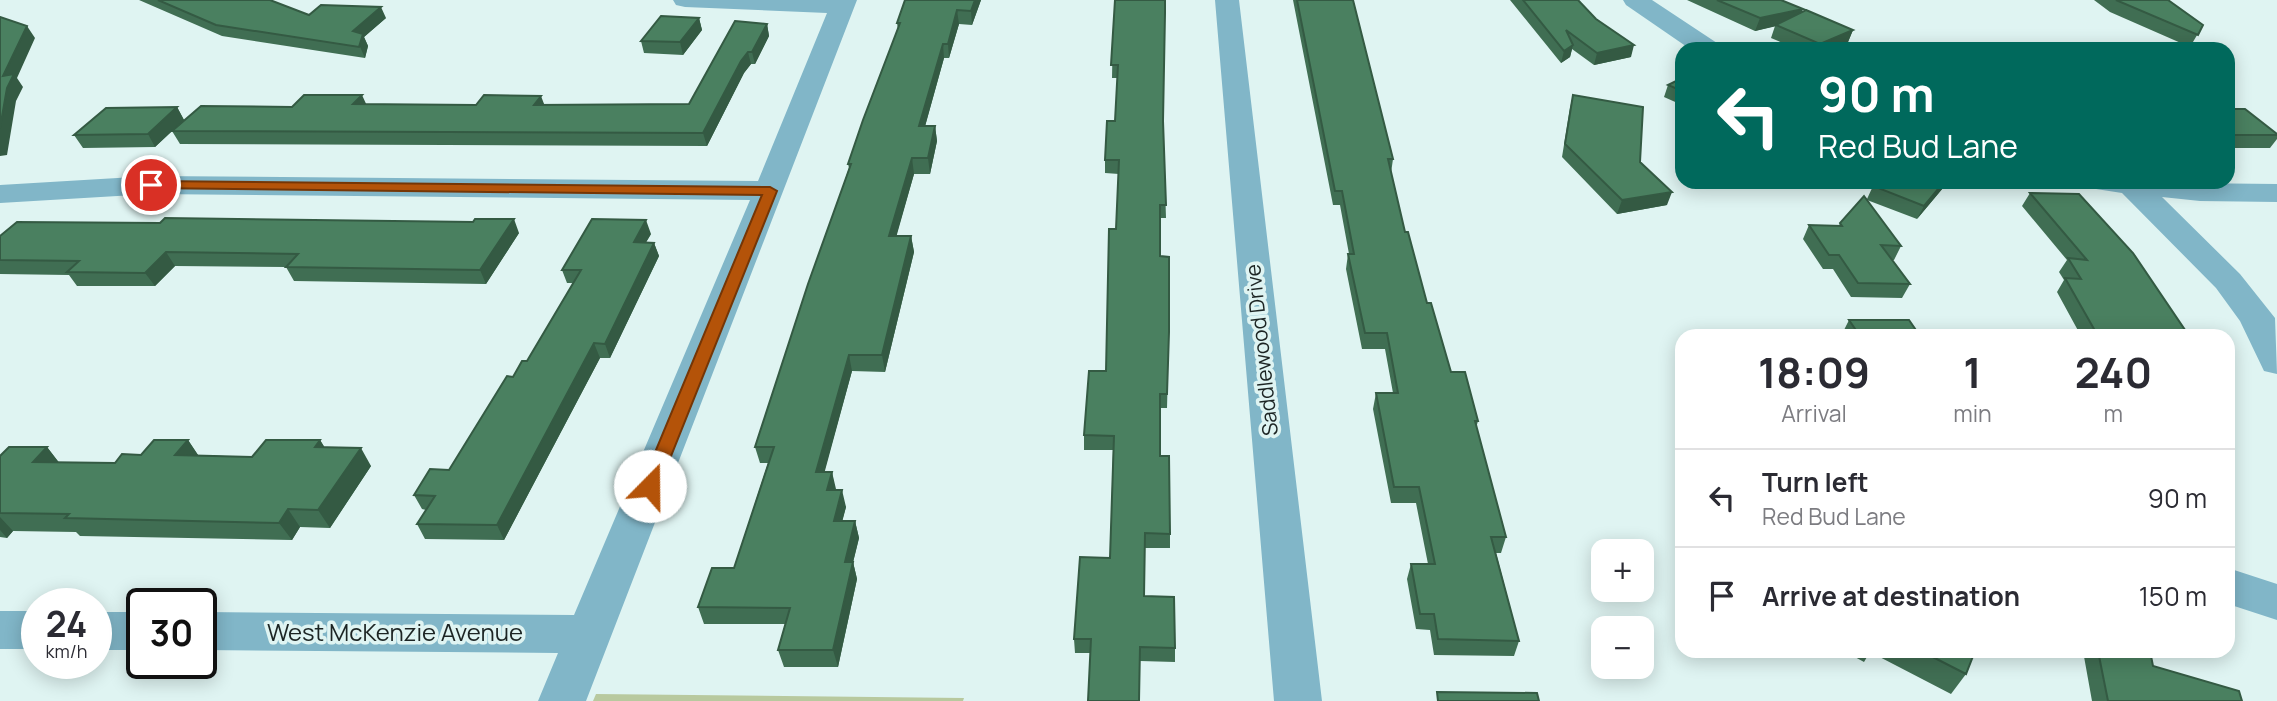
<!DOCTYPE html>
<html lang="en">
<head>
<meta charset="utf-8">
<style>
  body { margin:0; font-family:Manrope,sans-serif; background:#f7f7f7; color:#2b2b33; height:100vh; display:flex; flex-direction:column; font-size:26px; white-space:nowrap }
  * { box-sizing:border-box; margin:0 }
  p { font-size:23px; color:#7c7c81 }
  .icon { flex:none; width:38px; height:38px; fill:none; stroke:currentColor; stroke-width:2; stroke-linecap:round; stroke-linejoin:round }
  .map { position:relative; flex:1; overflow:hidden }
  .panel { position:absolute; left:1675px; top:329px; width:560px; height:329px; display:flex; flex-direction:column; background:#fff; border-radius:21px; box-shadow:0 4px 18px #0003 }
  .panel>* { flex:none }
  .banner { position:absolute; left:1675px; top:42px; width:560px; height:147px; border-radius:21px; box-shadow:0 4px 18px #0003; background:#00695c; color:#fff; overflow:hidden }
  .controls { position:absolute; left:1591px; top:539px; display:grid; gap:14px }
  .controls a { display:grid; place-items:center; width:63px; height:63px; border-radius:14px; background:#fff; box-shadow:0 4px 18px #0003; font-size:35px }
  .speed { position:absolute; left:21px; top:588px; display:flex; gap:14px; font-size:35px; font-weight:700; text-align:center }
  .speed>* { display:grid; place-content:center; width:91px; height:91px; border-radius:50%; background:#fff; box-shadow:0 4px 18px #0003; line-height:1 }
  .speed small { font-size:18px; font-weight:400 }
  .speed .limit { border:4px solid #111; border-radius:10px; background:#fff; color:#111 }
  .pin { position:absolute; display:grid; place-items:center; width:60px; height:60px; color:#fff; margin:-30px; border:4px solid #fff; border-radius:50%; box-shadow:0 2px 7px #0007 }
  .me { position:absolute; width:77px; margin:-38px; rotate:22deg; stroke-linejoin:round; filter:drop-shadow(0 0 5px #0008) }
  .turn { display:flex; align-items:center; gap:24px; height:147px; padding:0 28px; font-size:32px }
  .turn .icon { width:91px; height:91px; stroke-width:2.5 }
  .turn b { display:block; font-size:49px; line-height:60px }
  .eta { display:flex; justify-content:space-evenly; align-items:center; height:119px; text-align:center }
  .eta b { font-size:42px; font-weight:700; line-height:49px }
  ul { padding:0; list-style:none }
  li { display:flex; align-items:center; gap:21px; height:98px; padding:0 28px; border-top:2px solid #e1e1e2 }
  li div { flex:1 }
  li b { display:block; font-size:26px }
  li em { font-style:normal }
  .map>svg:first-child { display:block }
</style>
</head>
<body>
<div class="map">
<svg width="2277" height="701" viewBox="0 0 2277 701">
  <rect width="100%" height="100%" fill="#dff4f2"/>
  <path fill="#b8c99f" d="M596,694L964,698L963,701H593Z"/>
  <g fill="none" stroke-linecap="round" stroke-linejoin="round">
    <path fill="#81b6c8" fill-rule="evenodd" d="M673,0H857L586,701H538L558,653L201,650V612L574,615L750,200L151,194L0,203V185L151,176L758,181L827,13L685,7L676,5Z
      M1215,0H1239L1322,701H1274Z
      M1623,0H1652L1717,43L1721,49H1690L1626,5Z
      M2092,182L2277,184V202L2200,201L2162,197L2240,274L2275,318L2277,374L2264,371L2240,321L2216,288L2122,193L2096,189Z
      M2228,568L2277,584V620L2228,604Z
      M0,611H37V649H0Z
      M96,612H142V650H96Z"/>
  </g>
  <path fill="#406e53" d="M139,0H270L309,15L386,18L364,37L368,46L365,58L222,36Z
    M905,0H981L972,25L959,24L949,58H944L925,126H935L937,141L930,174H914L896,236H911L914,252L885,372L852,371L824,472H832L835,490L846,507L842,521H855L859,538L853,562L857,579L838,667H784L778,650L785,624H704L698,607L734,568L768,463H760L755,447L849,168L848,164L898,30L897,23Z
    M1293,0H1353L1393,159L1391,173L1405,232L1427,303L1451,372L1478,421L1476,428L1506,537L1501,553H1496L1519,641L1514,656L1434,655L1430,630L1416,629L1407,579L1411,564H1428L1416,503H1391L1373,409L1376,393H1393L1385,349H1362L1346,269L1348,254H1349L1340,205H1333Z
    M1510,0H1578L1631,57L1594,65L1572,49L1570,57L1561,63Z
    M1687,0H1781L1802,12L1853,30L1848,42L1832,49H1797L1771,38L1775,26L1755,31Z
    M2094,0H2168L2203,25L2190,47L2110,12Z
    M699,18L702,30L683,55L644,53L641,41Z
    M767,24L769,36L755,64H751L744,73L707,146L180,144L172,131L155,147L83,148L74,135L177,107L184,120L292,107L366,104L476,105L689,104Z
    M1113,26L1163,124L1166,218H1160V256L1169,332L1167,408H1160V456L1170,534V548H1145L1144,596L1175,648V662L1140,661L1090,653H1075L1074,639L1110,558L1113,450H1084V435L1106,371L1116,229L1119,174L1105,173V160L1115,121L1118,78H1112Z
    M1682,78V105L1664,97L1668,85Z
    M1573,95L1640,162L1667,205L1617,214L1562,157L1570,108Z
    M2228,109L2277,134V139L2270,148H2228Z
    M1872,182H1948L1917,219L1867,200L1901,246L1894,260H1892L1910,284L1902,298L1851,297L1833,269H1823L1803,239L1809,225L1839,226L1840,223L1867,199L1873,186L1870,185Z
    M2030,193L2186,336H2081L2057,292L2064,280L2059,272L2067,260L2022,206Z
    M519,233L486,284L294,281L286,267L175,266L155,286H77L69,275L0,274V236Z
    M651,234L646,242L654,243L659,256L610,358H600L504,540L425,539L417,524L426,510L422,509L414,495L449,470L513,377L527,361L573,283H567L562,270Z
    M1849,320L1920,336H1844L1842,334Z
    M188,440L198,455L252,457L320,440L325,448L371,466L330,528L300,527L292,540L80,536L76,532L13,531L7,538L0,537V456L47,447L59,463H115Z
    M1844,651H1975L1966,674L1951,694L1870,652L1864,662Z
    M2083,651H2150L2153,666L2242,701H2092Z"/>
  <path fill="#345a43" d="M975,0H981L972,25L971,11Z
    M381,7L386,18L364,37L368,46L365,58L353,31Z
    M1803,9L1799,21L1755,31L1760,18Z
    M957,10L959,24L949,58L948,44Z
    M699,18L702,30L683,55L680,42Z
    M767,24L769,36L755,64L752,52Z
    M27,26L35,38L17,78L23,87L16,101L7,155L0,156V128L3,76Z
    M1853,30L1848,42L1832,49H1818L1820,44Z
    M943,44L944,58L921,141L919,126Z
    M1573,45L1570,57L1561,63L1564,51Z
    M1634,45L1631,57L1594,65L1597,53Z
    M748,52L751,64L744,73L707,146L703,133L741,61Z
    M362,95L368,108L353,104Z
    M541,96L546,109L534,105Z
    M177,107L184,120L155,147L148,134Z
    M935,126L937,141L930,174L928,158Z
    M912,158L914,174L892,252L889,236Z
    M1944,182H1948L1917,219L1924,206Z
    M1672,192L1667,205L1617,214L1622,200Z
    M514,219L519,233L486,284L480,270Z
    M646,220L651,234L638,256L634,242Z
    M911,236L914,252L885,372L882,355Z
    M654,243L659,256L610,358L605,344Z
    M166,252L175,266L155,286L145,273Z
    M594,343L600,358L504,540L497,525Z
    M849,355L852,371L820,489L816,472Z
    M188,440L200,458L175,455Z
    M320,440L331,458L315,447Z
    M47,447L61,465L33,462Z
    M361,448L371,466L330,528L318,510Z
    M832,472L836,489L831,507L827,490Z
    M842,490L846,507L838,538L834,521Z
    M288,509L300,527L292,540L279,523Z
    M0,517L13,531L7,538L0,530Z
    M855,521L859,538L849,579L845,562Z
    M853,562L857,579L838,667L833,650Z"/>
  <path fill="#4a8060" stroke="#345a43" stroke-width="2" d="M158,0H270L309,15L321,5L381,7L353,31L363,34L359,47L216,25Z
    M905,0H975L971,11L957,10L948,44H943L919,126H935L928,158H912L889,236H911L882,355H849L816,472H832L827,490H842L834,521H855L845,562H853L833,650H778L790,608L698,607L712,568H734L774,447H755L808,284L851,164H848L863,120L900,23H897Z
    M1115,0H1165V13L1163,121L1166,205H1160V256L1169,257V332L1167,394H1160V456H1169L1170,534L1145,533L1144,596L1174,597L1175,648L1140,647L1139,701H1088L1091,639H1074L1080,557L1110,558L1114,436L1084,435L1089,371H1106L1109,229H1116L1119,160H1105L1107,121H1115L1118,65H1111Z
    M1297,0H1353L1393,159H1388L1405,232H1408L1427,303H1431L1451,372H1465L1478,421H1475L1506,537H1491L1519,641L1438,639L1434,614H1420L1411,564H1435L1419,487H1394L1376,393H1398L1387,333H1365L1348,254H1354L1342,191H1335Z
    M1523,0H1578L1596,19L1634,45L1597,53L1566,30L1573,45L1564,51Z
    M1717,0H1781L1803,9L1760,18Z
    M2116,0H2168L2203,25L2198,35Z
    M1806,10L1853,30L1820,44L1776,25Z
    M661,16L699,18L680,42L641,41Z
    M0,17L27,26L3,76L14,74L7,88L0,128Z
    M735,21L767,24L752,52H748L741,61L703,133L172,131L201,106L292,107L304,95H362L353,104L476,105L484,95L541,96L534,105L689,104Z
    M1682,78V91L1668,85Z
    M1573,95L1643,107L1640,162L1672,192L1622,200L1565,144Z
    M177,107L148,134L74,135L106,108Z
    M2228,109H2245L2277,134V135H2228Z
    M1877,182H1944L1924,206L1873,186Z
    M2030,193L2079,194L2133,253L2185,330L2186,336H2098L2065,278L2081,279L2068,258L2087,260Z
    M1864,196L1901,246L1881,245L1910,284L1858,283L1839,255H1829L1809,225L1842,226L1840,223Z
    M165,218L473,222L475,219H514L480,270L286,267L298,254L166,252L145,273L67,272L79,261L0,260V236L17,222L160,223Z
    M592,219L646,220L634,242L654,243L605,344L594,343L497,525L417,524L435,496L414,495L430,469L449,470L507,376L513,377L522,361H527L581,270H562Z
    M1849,320H1909L1920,336H1860Z
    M154,440H188L175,455L252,457L266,440H320L315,447L361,448L318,510L288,509L279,523L65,518L69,514L0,513V456L9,447H47L33,462L115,463L122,454L141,455Z
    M1921,651H1975L1966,674Z
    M2098,651H2150L2153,666L2239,691L2242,701H2108Z
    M1437,692L1537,693L1539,701H1438Z"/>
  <path fill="#b45309" stroke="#753606" stroke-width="2" d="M151,181L770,187L777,191L659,486L656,491H643L641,486L762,195L146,188L144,185Z"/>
  <g text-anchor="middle" stroke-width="7" stroke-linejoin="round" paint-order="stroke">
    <g font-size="21" fill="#1c2423" stroke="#dff4f2">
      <text transform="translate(1262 350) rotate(-96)" y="7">Saddlewood Drive</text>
    </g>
    <g font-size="24" fill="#1c2423" stroke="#dff4f2">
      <text x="395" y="641">West McKenzie Avenue</text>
    </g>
  </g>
</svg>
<div class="controls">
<a>+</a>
<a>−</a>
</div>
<div class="speed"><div>24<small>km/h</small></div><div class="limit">30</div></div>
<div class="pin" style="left:151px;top:185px;background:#d93025"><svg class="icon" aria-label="arrive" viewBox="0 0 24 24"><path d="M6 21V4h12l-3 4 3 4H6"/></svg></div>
<svg class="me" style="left:650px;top:486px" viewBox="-20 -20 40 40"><circle r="19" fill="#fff"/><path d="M0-13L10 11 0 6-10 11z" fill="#b45309"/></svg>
<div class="banner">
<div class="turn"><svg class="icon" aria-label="left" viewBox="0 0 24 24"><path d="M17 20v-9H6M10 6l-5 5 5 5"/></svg><div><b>90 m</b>Red Bud Lane</div></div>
</div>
<section class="panel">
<div class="eta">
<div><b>18:09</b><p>Arrival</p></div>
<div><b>1</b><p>min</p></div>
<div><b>240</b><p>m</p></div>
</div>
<ul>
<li><svg class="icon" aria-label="left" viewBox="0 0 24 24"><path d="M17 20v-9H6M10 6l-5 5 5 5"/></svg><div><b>Turn left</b><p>Red Bud Lane</p></div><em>90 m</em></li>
<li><svg class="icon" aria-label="arrive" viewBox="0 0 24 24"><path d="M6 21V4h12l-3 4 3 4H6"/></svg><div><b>Arrive at destination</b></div><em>150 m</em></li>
</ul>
</section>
</div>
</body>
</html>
